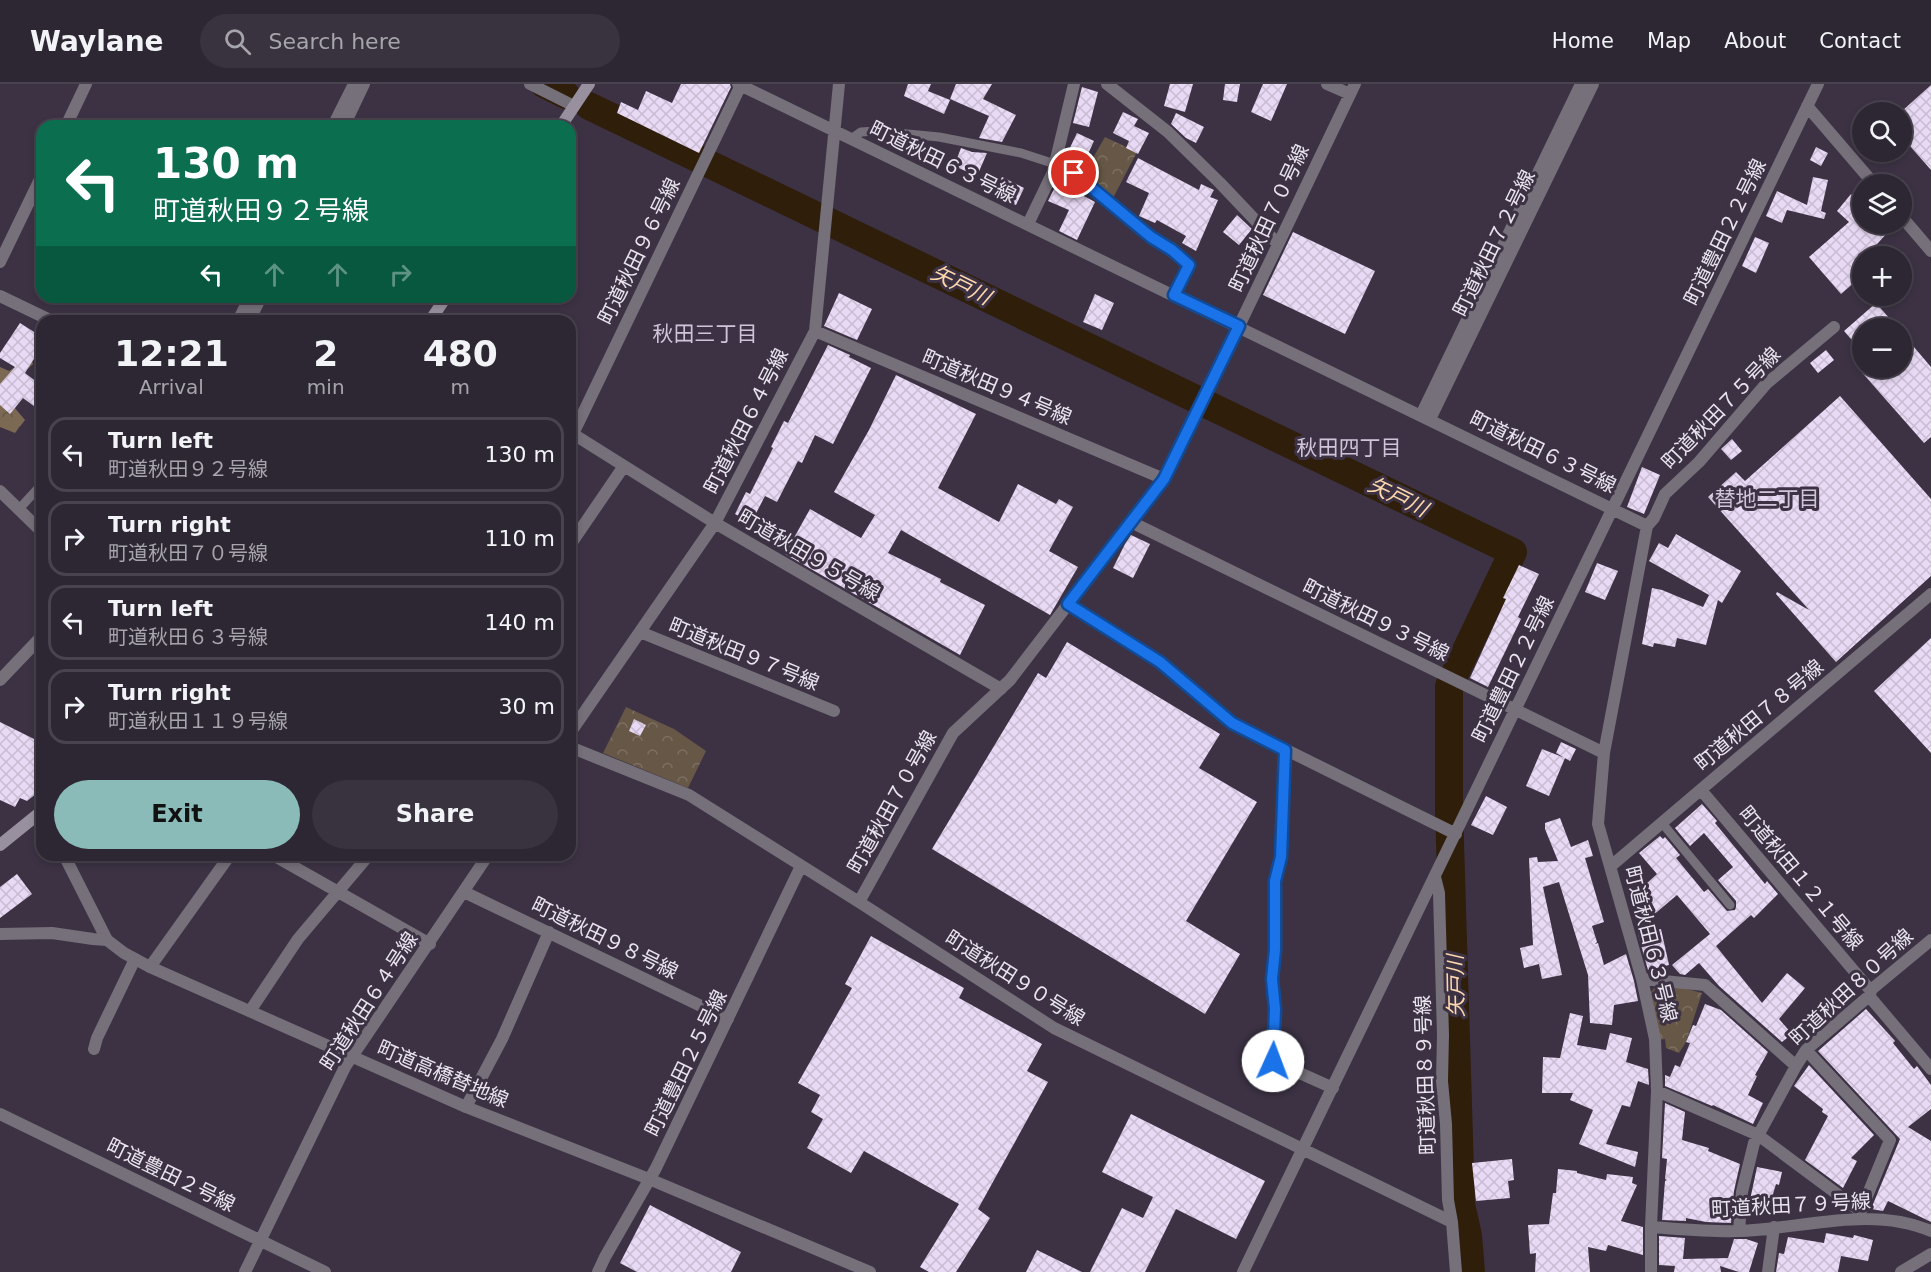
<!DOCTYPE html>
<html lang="en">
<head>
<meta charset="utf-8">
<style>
  body { margin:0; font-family:"DejaVu Sans","Noto Sans JP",sans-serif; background:#39323f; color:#f1f3f6; height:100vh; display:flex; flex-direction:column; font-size:22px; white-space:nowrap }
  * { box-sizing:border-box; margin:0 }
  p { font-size:20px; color:#a7a5ac }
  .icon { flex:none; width:33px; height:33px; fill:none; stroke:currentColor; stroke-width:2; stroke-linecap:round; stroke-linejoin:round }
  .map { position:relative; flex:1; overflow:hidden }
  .details { position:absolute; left:36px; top:231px; width:540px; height:546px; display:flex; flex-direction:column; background:#2d2633; border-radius:18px; box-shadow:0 3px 9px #0003,0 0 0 2px #48434e }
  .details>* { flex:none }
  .hud { position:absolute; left:36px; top:36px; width:540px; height:183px; border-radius:18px; box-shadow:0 3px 9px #0003,0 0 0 2px #48434e; background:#0b6e4f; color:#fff; overflow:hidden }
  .tools { position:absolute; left:1852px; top:18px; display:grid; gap:12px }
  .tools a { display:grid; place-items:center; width:60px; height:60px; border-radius:50%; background:#2d2633; box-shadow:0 3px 9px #0003,0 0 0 2px #48434e; font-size:30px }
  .pin { position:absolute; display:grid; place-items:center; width:51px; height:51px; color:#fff; margin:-26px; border:3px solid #fff; border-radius:50%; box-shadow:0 2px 6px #0007 }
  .me { position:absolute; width:66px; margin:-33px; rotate:2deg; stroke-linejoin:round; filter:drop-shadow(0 0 4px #0008) }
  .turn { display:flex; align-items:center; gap:21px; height:126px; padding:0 18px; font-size:27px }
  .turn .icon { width:78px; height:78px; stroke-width:2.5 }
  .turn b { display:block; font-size:42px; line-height:51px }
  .lanes { display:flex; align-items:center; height:57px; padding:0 18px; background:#0003; justify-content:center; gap:30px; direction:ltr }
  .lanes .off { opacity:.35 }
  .eta { display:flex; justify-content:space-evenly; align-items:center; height:102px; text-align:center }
  .eta b { font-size:36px; font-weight:600; line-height:42px }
  .action { display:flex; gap:12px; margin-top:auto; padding:12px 18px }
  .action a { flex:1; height:69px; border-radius:36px; background:#8bbbb9; color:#111; font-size:24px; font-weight:600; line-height:69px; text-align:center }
  .action a+a { background:#39323f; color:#f1f3f6 }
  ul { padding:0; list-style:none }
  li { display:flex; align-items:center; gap:18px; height:75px; margin:0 12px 9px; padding:0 6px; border:3px solid #48434e; border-radius:18px }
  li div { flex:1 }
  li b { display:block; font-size:22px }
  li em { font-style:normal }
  header { display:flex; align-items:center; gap:36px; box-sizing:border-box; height:84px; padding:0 30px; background:#2d2633; border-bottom:2px solid #48434e }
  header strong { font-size:28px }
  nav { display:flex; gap:33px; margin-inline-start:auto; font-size:21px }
  .search { width:420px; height:54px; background:#39323f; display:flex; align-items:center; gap:15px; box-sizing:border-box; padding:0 21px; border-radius:33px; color:#a7a5ac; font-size:22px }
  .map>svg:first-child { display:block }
</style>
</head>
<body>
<header>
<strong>Waylane</strong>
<div class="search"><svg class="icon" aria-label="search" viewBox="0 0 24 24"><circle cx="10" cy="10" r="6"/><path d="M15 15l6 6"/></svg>Search here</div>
<nav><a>Home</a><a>Map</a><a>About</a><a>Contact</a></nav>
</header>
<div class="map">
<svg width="1931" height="1188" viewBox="0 0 1931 1188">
  <defs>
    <pattern id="forest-crowns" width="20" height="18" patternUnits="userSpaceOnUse" patternTransform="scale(1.5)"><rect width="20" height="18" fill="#7c6953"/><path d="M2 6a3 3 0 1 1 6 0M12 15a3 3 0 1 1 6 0" fill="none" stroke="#61564e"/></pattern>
    <pattern id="park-crowns" width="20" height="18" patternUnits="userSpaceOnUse" patternTransform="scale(1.5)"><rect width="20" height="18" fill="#675746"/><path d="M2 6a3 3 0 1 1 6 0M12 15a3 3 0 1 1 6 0" fill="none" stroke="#7d6f61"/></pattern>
    <pattern id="building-cross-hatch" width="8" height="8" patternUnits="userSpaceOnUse" patternTransform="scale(1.5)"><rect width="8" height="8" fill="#e8d9f4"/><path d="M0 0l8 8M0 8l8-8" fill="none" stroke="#c8bbd2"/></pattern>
  </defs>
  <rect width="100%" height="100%" fill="#3c3244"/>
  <path fill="url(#forest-crowns)" d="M31,273L33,280L2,309L25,336L15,349L0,343V283L9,287Z"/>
  <path fill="url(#park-crowns)" d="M1105,53L1137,68L1112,116L1083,91Z
    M626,623L674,645L706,667L688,704L603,669Z
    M1657,901L1687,905L1702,909L1686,958L1679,969L1666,964L1665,955L1659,956L1650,909Z"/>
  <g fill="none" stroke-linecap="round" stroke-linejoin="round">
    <path stroke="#2e1e0a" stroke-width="28" d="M544,0L566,11
      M589,22L1513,468L1449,602V726L1461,1120L1468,1152L1471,1188"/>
  </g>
  <path fill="url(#building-cross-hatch)" d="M681,0H730L731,3L699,69L617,29L621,18L638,26L646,7L672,19Z
    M908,0H931L928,7L950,16L944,30L904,12Z
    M956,0H992L983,15L1016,31L1002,58L979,54L989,32L950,15Z
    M1170,0H1193L1185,28L1164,22Z
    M1225,0H1240L1237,18L1223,16Z
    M1263,0H1287L1271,37L1251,28Z
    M1931,1V86L1902,53V27Z
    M1082,3L1098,8L1089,43L1073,39Z
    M1123,28L1138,35L1134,42L1149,49L1138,70L1126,64L1129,57L1113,49Z
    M1176,29L1204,43L1196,59L1186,54L1171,40Z
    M1077,49L1094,57L1081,85L1065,74Z
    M1816,63L1828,69L1821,82L1810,76Z
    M961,64L972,68L987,69L977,92L954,82Z
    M1138,74L1199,106L1201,100L1214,106L1210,113L1218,116L1196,167L1182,159L1186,152L1157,136L1155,139L1139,132L1149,109L1126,98Z
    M1061,91L1075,101L1073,106L1095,118L1077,156L1059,147L1069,126L1048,117Z
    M1002,93L1024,104L1016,121L994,111Z
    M1813,93L1828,96L1821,127L1826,129L1824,135L1787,126L1782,139L1766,132L1777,107L1807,121Z
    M1851,110L1863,121V140H1883L1890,146L1866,172H1863V191L1841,210L1809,173L1849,138L1837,127Z
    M1237,131L1252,145L1239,161L1223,148Z
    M1293,148L1375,187L1345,250L1263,211Z
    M1755,153L1769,159L1756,189L1742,182Z
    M839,209L872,225L857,256L824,242Z
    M1095,210L1114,219L1102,246L1083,238Z
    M1876,219L1898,244H1863V269L1844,247Z
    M20,239L42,253V262L25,289L42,302V328L23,314L10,330L0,321V300L15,283L0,274V269Z
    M1902,249L1931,283V353L1924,359L1858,284H1902Z
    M828,261L850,271L849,273L871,284L833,360L815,351L802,379L798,377L777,418L765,412L751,439L735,430L746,408L750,410L773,364L771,363L784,337L788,339Z
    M1826,266L1834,276L1818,289L1810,279Z
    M896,291L976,330L938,404L999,438L1018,400L1056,420L1059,415L1073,423L1049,467L1078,483L1050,531L901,446L888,469L941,495L940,498L985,521L960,571L785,470L810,425L861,454L875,431L834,408L869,346Z
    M1840,312L1931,415V492L1836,578L1776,510L1777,508L1809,526L1708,413L1736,388L1745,397Z
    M1732,355L1742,367L1731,376L1721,365Z
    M1642,383L1660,391L1644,430L1627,423Z
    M1676,450L1741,487L1722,519L1718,516L1706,561L1677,554L1675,563L1654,559L1653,563L1642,560L1652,504L1662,506L1703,523L1709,511L1649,477L1659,459L1668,464Z
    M1131,451L1150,460L1133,494L1113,484L1125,460Z
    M1597,479L1618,487L1605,516L1585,508Z
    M1519,481L1539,490L1518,533L1521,535L1488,603L1470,594L1506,515L1503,514Z
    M1931,554V669L1874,607Z
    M1067,558L1220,650L1199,684L1257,718L1186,837L1240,870L1205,930L932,765L1038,589L1046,594Z
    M634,635L646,641L640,652L629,647Z
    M0,638L42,659V669L36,682L42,685V705L27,717L20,714L15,723L0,716Z
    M1561,658L1576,665L1570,677L1556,669Z
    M1542,665L1565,674L1549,712L1526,702Z
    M1486,712L1507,723L1493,751L1471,741Z
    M1702,720L1717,737L1715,739L1765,800L1767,797L1778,810L1754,834L1751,831L1716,862L1762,919L1787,889L1805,904L1779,935L1792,950L1782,958L1719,902L1699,879L1685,891L1680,890L1672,881L1710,850L1677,811L1651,833L1633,812L1657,790L1639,769L1660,752L1663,755L1665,753L1680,771L1676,774L1704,808L1708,805L1727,827L1735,826L1736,823V817L1718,796L1733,783L1704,749L1690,762L1675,744Z
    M1560,734L1571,763L1588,756L1593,772L1585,774L1604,838L1592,842L1597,858L1595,860L1598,859L1604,881L1626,870L1634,897L1638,917L1614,921L1612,941L1590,939L1588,891L1559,798L1543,803L1562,891L1542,895L1539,880L1524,884L1520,864L1533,861L1529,774L1537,773L1538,778L1558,777L1545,745V739Z
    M17,790L32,810L0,834V803Z
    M1661,845L1669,881L1648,886L1638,850Z
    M871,852L964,904L959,914L1042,960L1027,987L1048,998L978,1125L990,1134L956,1188H929L920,1183L959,1120L864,1067L851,1089L807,1064L823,1035L811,1028L820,1011L798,999L852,904L845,900Z
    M1705,920L1721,926L1768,968L1755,991L1757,992L1748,1011L1763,1019L1753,1040L1713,1021L1712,1022L1665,1002V991L1670,993L1675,981L1680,983L1690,959L1686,958L1693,941L1696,942Z
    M1866,925L1895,957L1893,959L1914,985L1917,982L1931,1001V1025L1908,1043L1931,1057V1138L1888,1117L1883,1127L1871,1125L1900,1055L1818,967Z
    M1570,929L1583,932L1577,961L1606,966L1610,949L1632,954L1626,978L1648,985L1649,1001L1638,997L1630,1023L1622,1021L1606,1060L1638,1068L1635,1083L1579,1060L1593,1026L1570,1016L1573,1009H1542L1543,973L1560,974Z
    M1809,981L1874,1051L1851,1074L1857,1077L1843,1104L1805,1076L1828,1032L1822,1028L1823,1025L1794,1002Z
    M1665,1019L1685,1028L1682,1056L1709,1064L1708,1067L1740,1080L1734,1107L1731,1139L1706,1138L1686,1134V1137L1662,1136L1665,1097L1667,1096L1665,1095L1667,1075L1662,1074Z
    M1131,1030L1265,1097L1236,1155L1176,1125L1145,1188H1090L1122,1124L1143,1134L1153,1113L1102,1088Z
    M1512,1075L1514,1096L1508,1097L1510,1114L1476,1117L1472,1079Z
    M1757,1083L1782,1088L1779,1101L1776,1100L1770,1120L1750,1116Z
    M1558,1085L1577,1087V1089L1606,1096L1607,1090L1633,1093L1632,1099L1637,1101L1621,1137L1643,1143V1171L1608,1161L1606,1167L1588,1163L1590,1188H1535L1536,1169L1530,1170L1528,1141L1549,1140L1553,1109H1556Z
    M650,1121L741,1168L731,1188H637L620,1179Z
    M1826,1149L1853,1154L1854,1151L1873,1156L1868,1177L1841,1172L1838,1188H1776L1779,1169L1784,1170L1788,1153L1824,1159Z
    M1659,1152L1685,1154L1683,1175L1728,1174L1734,1155H1746L1758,1159L1749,1188H1739L1720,1182L1721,1188H1674L1675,1182L1659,1181Z
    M1037,1166L1082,1188H1026Z"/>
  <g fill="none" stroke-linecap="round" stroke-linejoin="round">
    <path stroke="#757079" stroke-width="9" d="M851,55L861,48L876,47L939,53L1021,69L1055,80
      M19,425L42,400
      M1662,739L1730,821"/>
    <path stroke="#757079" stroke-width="12" d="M530,0L574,22
      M738,0L1647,442L1604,669L1598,740L1642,895L1655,955L1657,1007L1651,1143V1188
      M1107,0L1168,48L1220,99L1278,160
      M1327,0L1350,10
      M1807,22L1874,100
      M66,42L86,0
      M333,42L354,0
      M344,42L364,0
      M1056,77C1084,96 1110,120 1136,141C1153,155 1172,166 1189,181L1174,211
      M1902,133L1931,167
      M1028,140L1053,88L1074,0
      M0,178L42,91
      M0,212L52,237
      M238,237L250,213
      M249,237L261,213
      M815,247L1164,395
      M1421,331L1581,0
      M1430,335L1593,0
      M570,348L715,439L1001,605
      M573,350L741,1
      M0,407L42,448
      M1131,438L1604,669
      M1647,442L1654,434L1665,410L1699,378L1766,300L1834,243
      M570,461L624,382
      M1068,520L1160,578L1232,639L1456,750
      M640,548L834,627
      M0,596L42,552
      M570,649L715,439L815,247L839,0
      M570,663L689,711L859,818L1054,944L1452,1138
      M1285,666L1281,773L1275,797V866L1272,895L1275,925L1273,977L1333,1004
      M1701,706L1871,907
      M64,771L107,856
      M273,771L430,860
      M1611,782L1931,510
      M1435,793L1439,809L1443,951L1442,997L1446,1040L1448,1116L1452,1138L1456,1188
      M464,808L728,935
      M859,818L953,649L1010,596L1164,395L1239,242L1355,0
      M150,883L230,771
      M1642,895L1705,901L1796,982
      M1869,912L1931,985
      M250,927L298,855L369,771
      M94,965L97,954L135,875
      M1806,966L1890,1056L1858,1134
      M1657,1007L1758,1051L1860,1127
      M466,1023L502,955L549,848
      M0,1030L325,1188
      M1651,1143C1680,1145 1710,1148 1739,1147C1802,1145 1870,1121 1931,1147
      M1739,1147L1742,1108L1754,1059L1796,982L1806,966L1869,912L1872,905L1931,856
      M245,1188L345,983L488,771
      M598,1188L605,1173L656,1084L801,782
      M1243,1188L1818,0
      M1768,1188L1774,1143
      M1901,1188L1931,1170"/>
    <path stroke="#757079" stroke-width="12" d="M0,850L52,849L93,855L107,856L124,869L150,883L466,1023L649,1095L870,1188"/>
    <path stroke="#98909e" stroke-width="12" d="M561,42L589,0
      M430,237L446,213
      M0,761L42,727"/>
  </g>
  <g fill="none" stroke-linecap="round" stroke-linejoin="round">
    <defs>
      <path id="route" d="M1074,89L1151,153L1172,166L1189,181L1174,211L1239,242L1164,395L1068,520L1160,578L1232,639L1285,666L1281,773L1275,797V866L1272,895L1275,925L1273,977"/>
    </defs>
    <use href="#route" stroke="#114b97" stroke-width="15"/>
    <use href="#route" stroke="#1a73e8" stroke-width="10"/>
  </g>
  <g text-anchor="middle" stroke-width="6" stroke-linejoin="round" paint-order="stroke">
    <g font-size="20" fill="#eae4ef" stroke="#3c3244">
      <text transform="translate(943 78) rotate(26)" y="7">町道秋田６３号線</text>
      <text transform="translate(1269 134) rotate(-65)" y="7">町道秋田７０号線</text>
      <text transform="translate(1725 148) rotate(-64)" y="7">町道豊田２２号線</text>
      <text transform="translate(1494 159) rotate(-64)" y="7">町道秋田７２号線</text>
      <text transform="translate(639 167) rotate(-64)" y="7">町道秋田９６号線</text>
      <text transform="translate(997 303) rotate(23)" y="7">町道秋田９４号線</text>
      <text transform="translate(1721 324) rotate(-46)" y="7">町道秋田７５号線</text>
      <text transform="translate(746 337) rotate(-63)" y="7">町道秋田６４号線</text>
      <text transform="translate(1543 368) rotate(26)" y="7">町道秋田６３号線</text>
      <text transform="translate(809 471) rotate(30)" y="7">町道秋田９５号線</text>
      <text transform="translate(1376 536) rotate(26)" y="7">町道秋田９３号線</text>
      <text transform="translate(744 570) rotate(22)" y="7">町道秋田９７号線</text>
      <text transform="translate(1513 585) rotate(-64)" y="7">町道豊田２２号線</text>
      <text transform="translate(1759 631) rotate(-40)" y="7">町道秋田７８号線</text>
      <text transform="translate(892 718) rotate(-61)" y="7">町道秋田７０号線</text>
      <text transform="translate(1801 794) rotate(50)" y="7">町道秋田１２１号線</text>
      <text transform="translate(605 854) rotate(26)" y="7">町道秋田９８号線</text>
      <text transform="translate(1651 860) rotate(76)" y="7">町道秋田６３号線</text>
      <text transform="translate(1015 894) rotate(32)" y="7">町道秋田９０号線</text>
      <text transform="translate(1851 903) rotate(-43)" y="7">町道秋田８０号線</text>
      <text transform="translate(369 917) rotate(-57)" y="7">町道秋田６４号線</text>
      <text transform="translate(686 979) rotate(-64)" y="7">町道豊田２５号線</text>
      <text transform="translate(443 990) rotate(23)" y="7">町道高橋替地線</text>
      <text transform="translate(1425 991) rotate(-92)" y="7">町道秋田８９号線</text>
      <text transform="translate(171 1091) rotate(26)" y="7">町道豊田２号線</text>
      <text transform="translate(1791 1121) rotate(-3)" y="7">町道秋田７９号線</text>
    </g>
    <g font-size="21" font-style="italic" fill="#fed8ad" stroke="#3c3244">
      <text transform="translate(961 201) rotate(26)" y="7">矢戸川</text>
      <text transform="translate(1398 413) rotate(26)" y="7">矢戸川</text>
      <text transform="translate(1456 902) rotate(-91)" y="7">矢戸川</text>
    </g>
    <g font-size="21" fill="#d0c4da" stroke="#3c3244">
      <text x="705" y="257">秋田三丁目</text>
      <text x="1349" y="371">秋田四丁目</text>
      <text x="1767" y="422">替地二丁目</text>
    </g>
  </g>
</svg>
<div class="tools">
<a><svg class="icon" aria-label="search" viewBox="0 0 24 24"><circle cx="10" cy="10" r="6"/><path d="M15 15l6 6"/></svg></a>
<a><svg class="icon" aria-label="layers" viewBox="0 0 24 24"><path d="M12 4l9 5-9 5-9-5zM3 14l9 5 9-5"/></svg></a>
<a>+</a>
<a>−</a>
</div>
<div class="pin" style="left:1074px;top:89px;background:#d93025"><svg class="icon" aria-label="arrive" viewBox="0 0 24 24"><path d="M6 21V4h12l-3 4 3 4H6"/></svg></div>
<svg class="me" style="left:1273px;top:977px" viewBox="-20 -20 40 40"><circle r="19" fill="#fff"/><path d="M0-13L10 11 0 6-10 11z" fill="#1a73e8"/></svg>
<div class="hud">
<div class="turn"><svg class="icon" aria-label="left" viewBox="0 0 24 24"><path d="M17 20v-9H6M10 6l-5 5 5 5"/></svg><div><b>130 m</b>町道秋田９２号線</div></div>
<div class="lanes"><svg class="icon" aria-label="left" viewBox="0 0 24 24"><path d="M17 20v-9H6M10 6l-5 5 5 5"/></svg><svg class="icon off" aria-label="ahead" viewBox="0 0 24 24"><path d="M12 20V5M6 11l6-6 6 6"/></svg><svg class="icon off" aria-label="ahead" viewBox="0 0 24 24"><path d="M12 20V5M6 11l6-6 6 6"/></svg><svg class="icon off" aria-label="right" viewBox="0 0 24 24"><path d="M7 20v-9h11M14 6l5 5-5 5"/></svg></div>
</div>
<section class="details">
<div class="eta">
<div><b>12:21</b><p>Arrival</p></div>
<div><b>2</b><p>min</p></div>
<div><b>480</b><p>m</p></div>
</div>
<ul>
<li><svg class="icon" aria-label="left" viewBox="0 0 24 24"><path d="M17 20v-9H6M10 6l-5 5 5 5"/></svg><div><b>Turn left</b><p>町道秋田９２号線</p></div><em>130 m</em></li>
<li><svg class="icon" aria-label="right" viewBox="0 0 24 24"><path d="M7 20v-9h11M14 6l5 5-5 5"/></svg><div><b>Turn right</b><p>町道秋田７０号線</p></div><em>110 m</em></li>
<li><svg class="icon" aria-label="left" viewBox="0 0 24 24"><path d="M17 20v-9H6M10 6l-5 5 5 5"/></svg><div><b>Turn left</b><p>町道秋田６３号線</p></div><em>140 m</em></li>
<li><svg class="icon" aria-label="right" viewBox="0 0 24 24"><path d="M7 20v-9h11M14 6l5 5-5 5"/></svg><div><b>Turn right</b><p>町道秋田１１９号線</p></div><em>30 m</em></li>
</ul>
<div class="action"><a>Exit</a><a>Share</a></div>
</section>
</div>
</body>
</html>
